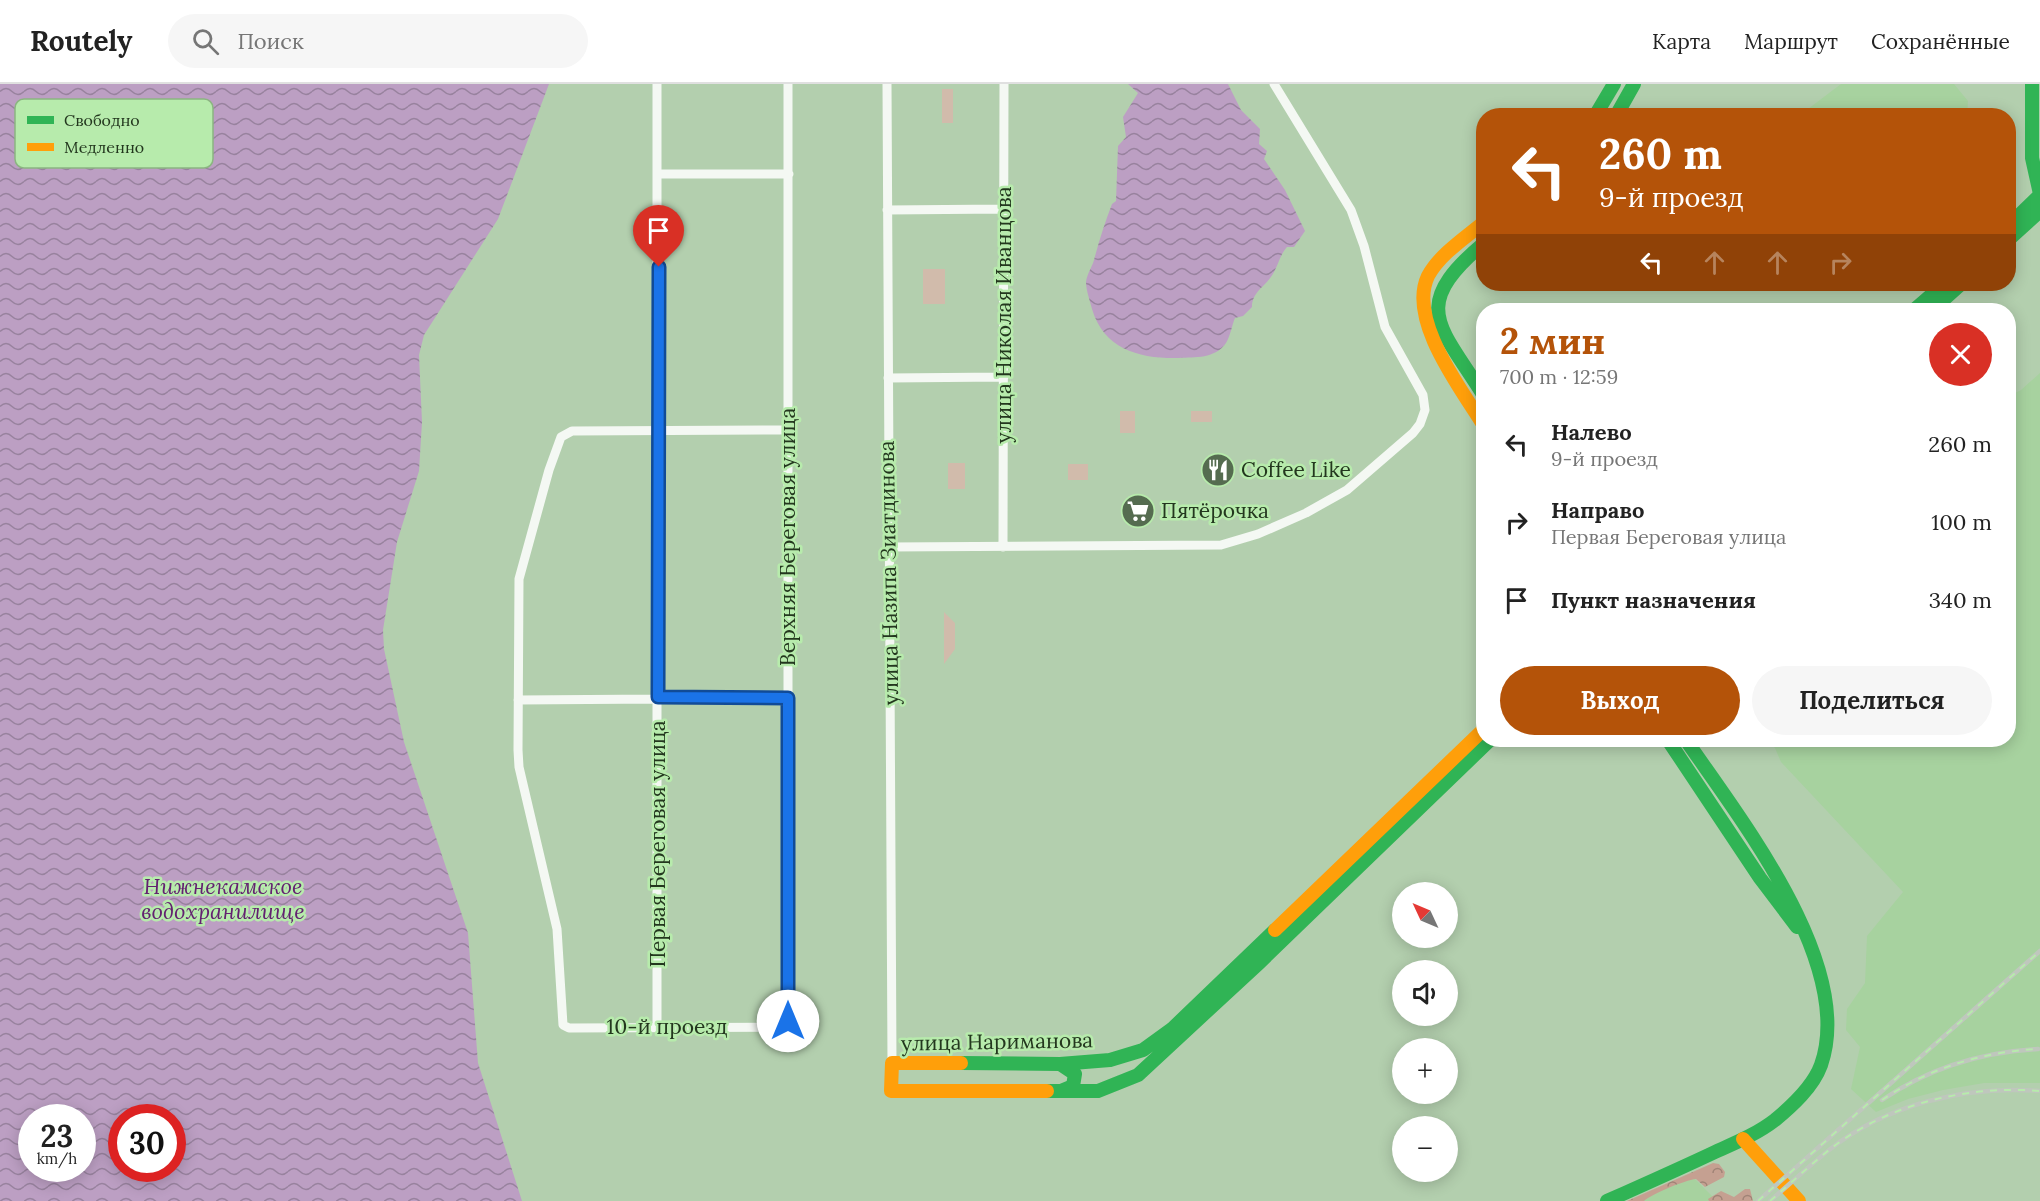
<!DOCTYPE html>
<html lang="ru">
<head>
<meta charset="utf-8">
<style>
  body { margin:0; font-family:Lora,serif; background:#f6f6f6; color:#222; height:100vh; display:flex; flex-direction:column; font-size:22px; white-space:nowrap }
  * { box-sizing:border-box; margin:0 }
  p { font-size:20px; color:#767676 }
  .icon { flex:none; width:33px; height:33px; fill:none; stroke:currentColor; stroke-width:2; stroke-linecap:round; stroke-linejoin:round }
  .map { position:relative; flex:1; overflow:hidden }
  .details { position:absolute; left:1476px; top:219px; width:540px; height:444px; display:flex; flex-direction:column; background:#fff; border-radius:24px; box-shadow:0 3px 15px #0003 }
  .details>* { flex:none }
  .top-card { position:absolute; left:1476px; top:24px; width:540px; height:183px; border-radius:24px; box-shadow:0 3px 15px #0003; background:#b45309; color:#fff; overflow:hidden }
  .needle { width:39px; rotate:314deg }
  .controls { position:absolute; left:1392px; top:798px; display:grid; gap:12px }
  .controls a { display:grid; place-items:center; width:66px; height:66px; border-radius:50%; background:#fff; box-shadow:0 3px 15px #0003; font-size:30px }
  .speed { position:absolute; left:18px; top:1020px; display:flex; gap:12px; font-size:30px; font-weight:700; text-align:center }
  .speed>* { display:grid; place-content:center; width:78px; height:78px; border-radius:50%; background:#fff; box-shadow:0 3px 15px #0003; line-height:1 }
  .speed small { font-size:15px; font-weight:400 }
  .speed .limit { border:9px solid #d22; background:#fff; color:#111 }
  .pin { position:absolute; display:grid; place-items:center; width:51px; height:51px; color:#fff; margin:-62px -26px; border-radius:50% 50% 50% 0; rotate:-45deg; box-shadow:0 0 6px #0007 }
  .pin .icon { rotate:45deg }
  .me { position:absolute; width:66px; margin:-33px; rotate:0deg; stroke-linejoin:round; filter:drop-shadow(0 0 4px #0008) }
  .turn { display:flex; align-items:center; gap:21px; height:126px; padding:0 24px; font-size:27px }
  .turn .icon { width:78px; height:78px; stroke-width:2.5 }
  .turn b { display:block; font-size:42px; line-height:51px }
  .lanes { display:flex; align-items:center; height:57px; padding:0 24px; background:#0003; justify-content:center; gap:30px; direction:ltr }
  .lanes .off { opacity:.35 }
  .round { display:grid; place-items:center; flex:none; width:63px; height:63px; border-radius:32px; background:#f6f6f6 }
  .overview { display:flex; align-items:center; justify-content:space-between; height:102px; padding:0 24px }
  h1 { font-size:36px; font-weight:700; line-height:45px; color:#b45309 }
  .cta { display:flex; gap:12px; margin-top:auto; padding:12px 24px }
  .cta a { flex:1; height:69px; border-radius:36px; background:#b45309; color:#fff; font-size:24px; font-weight:700; line-height:69px; text-align:center }
  .cta a+a { background:#f6f6f6; color:#222 }
  ul { padding:0; list-style:none }
  li { display:flex; align-items:center; gap:18px; height:78px; padding:0 24px }
  li div { flex:1 }
  li b { display:block; font-size:22px }
  li em { font-style:normal }
  header { display:flex; align-items:center; gap:36px; box-sizing:border-box; height:84px; padding:0 30px; background:#fff; border-bottom:2px solid #e0e0e0 }
  header strong { font-size:28px }
  nav { display:flex; gap:33px; margin-inline-start:auto; font-size:21px }
  .search { width:420px; height:54px; background:#f6f6f6; display:flex; align-items:center; gap:15px; box-sizing:border-box; padding:0 21px; border-radius:33px; color:#767676; font-size:22px }
  .map>svg:first-child { display:block }
</style>
</head>
<body>
<header>
<strong>Routely</strong>
<div class="search"><svg class="icon" aria-label="search" viewBox="0 0 24 24"><circle cx="10" cy="10" r="6"/><path d="M15 15l6 6"/></svg>Поиск</div>
<nav><a>Карта</a><a>Маршрут</a><a>Сохранённые</a></nav>
</header>
<div class="map">
<svg width="2040" height="1117" viewBox="0 0 2040 1117">
  <defs>
    <pattern id="forest-crowns" width="20" height="18" patternUnits="userSpaceOnUse" patternTransform="scale(1.5)"><rect width="20" height="18" fill="#c5a091"/><path d="M2 6a3 3 0 1 1 6 0M12 15a3 3 0 1 1 6 0" fill="none" stroke="#a08376"/></pattern>
    <pattern id="water-waves" width="16" height="10" patternUnits="userSpaceOnUse" patternTransform="scale(1.5)"><rect width="16" height="10" fill="#bc9fc3"/><path d="M0 5q4-4 8 0t8 0" fill="none" stroke="#98829e"/></pattern>
  </defs>
  <rect width="100%" height="100%" fill="#b3cfae"/>
  <path fill="#a7d29f" d="M1841,0H1954L1968,17L1967,31H1800Z
    M2040,289V999H1984L1943,1006L1908,1015L1876,1028L1851,1005L1860,963L1846,946L1847,925L1865,899L1867,852L1903,808L1781,678L1775,664L1766,656H2008L2009,305L2013,310L2021,306Z
    M1687,1092L1695,1095L1717,1117H1636Z"/>
  <path fill="#d1bbab" d="M942,5H953V39H942Z
    M923,185H945V220H923Z
    M1120,327H1135V349H1120Z
    M1191,327H1212V338H1191Z
    M948,379H965V405H948Z
    M1068,380H1088V396H1068Z
    M944,528L955,539V565L944,580Z"/>
  <path fill="url(#forest-crowns)" d="M1713,1079L1719,1080L1725,1088L1724,1093L1705,1103L1696,1095C1685,1096 1652,1110 1644,1117H1627Z
    M1745,1105H1750L1753,1117H1709L1708,1115L1721,1107L1734,1113Z"/>
  <path fill="url(#water-waves)" fill-rule="evenodd" d="M0,0H549L498,135L424,251L419,271L422,338L419,387L397,458L383,546L384,565L404,658L468,849L478,979L522,1117H0ZM32,1034H82V1084H32ZM122,1034H172V1084H122Z
    M1128,0H1228L1241,26L1260,45L1259,60L1267,67L1264,75L1285,106L1305,147L1294,163H1287C1280,171 1279,179 1274,188C1267,202 1252,207 1252,223L1243,232L1235,234C1232,241 1230,253 1226,259C1215,275 1195,273 1179,274C1141,275 1104,266 1092,225C1090,217 1086,206 1086,198C1087,190 1092,183 1094,176C1099,157 1105,138 1112,120L1116,117L1118,62L1126,53L1123,33L1138,9Z"/>
  <g fill="none" stroke-linecap="round" stroke-linejoin="round">
    <path stroke="#f4f8f3" stroke-width="9" d="M657,0V943
      M788,0V942
      M887,0L892,979
      M658,90H789
      M887,126L1004,125
      M888,294L1004,293
      M788,346L572,347L561,353L549,386L519,495L518,666L519,683L557,845L563,941L569,944L808,943
      M889,463L1221,461L1258,450L1306,429L1347,406L1413,349L1420,340L1425,326L1423,311L1385,243L1364,162L1351,126L1274,0
      M1003,463L1004,0
      M518,616L788,614"/>
    <path stroke="#30b455" stroke-width="14" d="M2032,0V74L2040,110
      M1595,32L1614,0
      M1616,32L1634,0
      M2008,142L2040,111
      M2008,156L2040,127
      M1484,159C1408,223 1440,241 1484,312
      M1914,226L1944,200
      M1932,226L1961,200
      M1668,656L1760,794L1797,843
      M961,979L1060,980L1110,976L1143,966L1172,945L1275,846
      M1060,980L1075,990L1073,1002L1061,1007
      M1047,1007H1098L1138,991L1259,879L1490,656
      M1607,1117C1643,1101 1679,1085 1715,1068C1735,1059 1757,1050 1775,1036C1792,1022 1813,1003 1821,981C1856,881 1740,735 1686,656"/>
    <path stroke="#ff9f0a" stroke-width="14" d="M1484,138C1465,154 1440,170 1428,192C1407,236 1462,306 1484,342
      M1275,846L1484,645
      M961,979H892L891,1007H1047
      M1743,1055L1799,1117"/>
    <defs>
      <path id="rail" d="M1882,1016C1929,984 1982,968 2038,965
        M1758,1117L2040,867
        M1770,1117C1790,1100 1809,1082 1829,1066C1887,1020 1967,1001 2040,1007"/>
    </defs>
    <use href="#rail" stroke="#bfc7bd" stroke-width="4.5"/>
    <use href="#rail" stroke="#b7ebac" stroke-width="2" stroke-dasharray="7" stroke-linecap="butt"/>
  </g>
  <g fill="none" stroke-linecap="round" stroke-linejoin="round">
    <defs>
      <path id="route" d="M659,183L658,613L788,614V937"/>
    </defs>
    <use href="#route" stroke="#114b97" stroke-width="15"/>
    <use href="#route" stroke="#1a73e8" stroke-width="10"/>
  </g>
  <defs>
    <symbol id="restaurant-disc" viewBox="-11 -11 22 22"><circle r="9.5" fill="#556c50" stroke="#b7ebac"/><path d="M-5-6h1v4h1v-4h1v4h1v-4h1v5L-1.5 .5V6h-2V.5L-5-1ZM5-6V6H3V1.5H1.5Q1.5-4 5-6Z" fill="#fff"/></symbol>
    <symbol id="supermarket-disc" viewBox="-11 -11 22 22"><circle r="9.5" fill="#556c50" stroke="#b7ebac"/><path d="M-6-5.5h2.5l.6 2H6L4.5 2H-2.5L-4.4-4H-6ZM-1.5 3.2a1.3 1.3 0 1 0 .1 0ZM3 3.2a1.3 1.3 0 1 0 .1 0Z" fill="#fff"/></symbol>
  </defs>
  <g fill-rule="evenodd">
    <use href="#restaurant-disc" x="1199" y="367" width="38" height="38"/>
    <use href="#supermarket-disc" x="1119" y="408" width="38" height="38"/>
  </g>
  <g text-anchor="middle" stroke-width="5" stroke-linejoin="round" paint-order="stroke">
    <g font-size="21" fill="#23371e" stroke="#b7ebac">
      <text transform="translate(1004 231) rotate(-90)" y="7">улица Николая Иванцова</text>
      <text transform="translate(788 453) rotate(-90)" y="7">Верхняя Береговая улица</text>
      <text transform="translate(889 489) rotate(-91)" y="7">улица Назипа Зиатдинова</text>
      <text transform="translate(658 760) rotate(-90)" y="7">Первая Береговая улица</text>
      <text x="667" y="950">10-й проезд</text>
      <text transform="translate(997 958) rotate(-1)" y="7">улица Нариманова</text>
    </g>
    <g font-size="21" fill="#23371e" stroke="#b7ebac" text-anchor="start">
      <text x="1241" y="393">Coffee Like</text>
      <text x="1161" y="434">Пятёрочка</text>
    </g>
    <g font-size="22" font-style="italic" fill="#632170" stroke="#b7ebac">
      <text x="223" y="810">Нижнекамское<tspan x="223" dy="25">водохранилище</tspan></text>
    </g>
  </g>
  <rect x="15" y="15" width="198" height="69" rx="9" fill="#b7ebac" stroke="#8bb581" stroke-width="1.5"/>
  <rect x="27" y="32" width="27" height="8" fill="#30b455"/>
  <rect x="27" y="59" width="27" height="8" fill="#ff9f0a"/>
  <g font-size="16" fill="#23371e">
    <text x="64" y="42">Свободно</text>
    <text x="64" y="69">Медленно</text>
  </g>
</svg>
<div class="controls">
<a><svg class="needle" viewBox="-14 -14 28 28"><path d="M0-13l5 13h-10z" fill="#e53935"/><path d="M0 13l5-13h-10z" fill="#767676"/></svg></a>
<a><svg class="icon" aria-label="sound" viewBox="0 0 24 24"><path d="M4 9h4l5-4v14l-5-4H4zM17 9q2 3 0 6"/></svg></a>
<a>+</a>
<a>−</a>
</div>
<div class="speed"><div>23<small>km/h</small></div><div class="limit">30</div></div>
<div class="pin" style="left:659px;top:183px;background:#d93025"><svg class="icon" aria-label="arrive" viewBox="0 0 24 24"><path d="M6 21V4h12l-3 4 3 4H6"/></svg></div>
<svg class="me" style="left:788px;top:937px" viewBox="-20 -20 40 40"><circle r="19" fill="#fff"/><path d="M0-13L10 11 0 6-10 11z" fill="#1a73e8"/></svg>
<div class="top-card">
<div class="turn"><svg class="icon" aria-label="left" viewBox="0 0 24 24"><path d="M17 20v-9H6M10 6l-5 5 5 5"/></svg><div><b>260 m</b>9-й проезд</div></div>
<div class="lanes"><svg class="icon" aria-label="left" viewBox="0 0 24 24"><path d="M17 20v-9H6M10 6l-5 5 5 5"/></svg><svg class="icon off" aria-label="ahead" viewBox="0 0 24 24"><path d="M12 20V5M6 11l6-6 6 6"/></svg><svg class="icon off" aria-label="ahead" viewBox="0 0 24 24"><path d="M12 20V5M6 11l6-6 6 6"/></svg><svg class="icon off" aria-label="right" viewBox="0 0 24 24"><path d="M7 20v-9h11M14 6l5 5-5 5"/></svg></div>
</div>
<section class="details">
<div class="overview"><div><h1>2 мин</h1><p>700 m · 12:59</p></div><a class="round" style="background:#d93025;color:#fff"><svg class="icon" aria-label="close" viewBox="0 0 24 24"><path d="M6 6l12 12M18 6L6 18"/></svg></a></div>
<ul>
<li><svg class="icon" aria-label="left" viewBox="0 0 24 24"><path d="M17 20v-9H6M10 6l-5 5 5 5"/></svg><div><b>Налево</b><p>9-й проезд</p></div><em>260 m</em></li>
<li><svg class="icon" aria-label="right" viewBox="0 0 24 24"><path d="M7 20v-9h11M14 6l5 5-5 5"/></svg><div><b>Направо</b><p>Первая Береговая улица</p></div><em>100 m</em></li>
<li><svg class="icon" aria-label="arrive" viewBox="0 0 24 24"><path d="M6 21V4h12l-3 4 3 4H6"/></svg><div><b>Пункт назначения</b></div><em>340 m</em></li>
</ul>
<div class="cta"><a>Выход</a><a>Поделиться</a></div>
</section>
</div>
</body>
</html>
